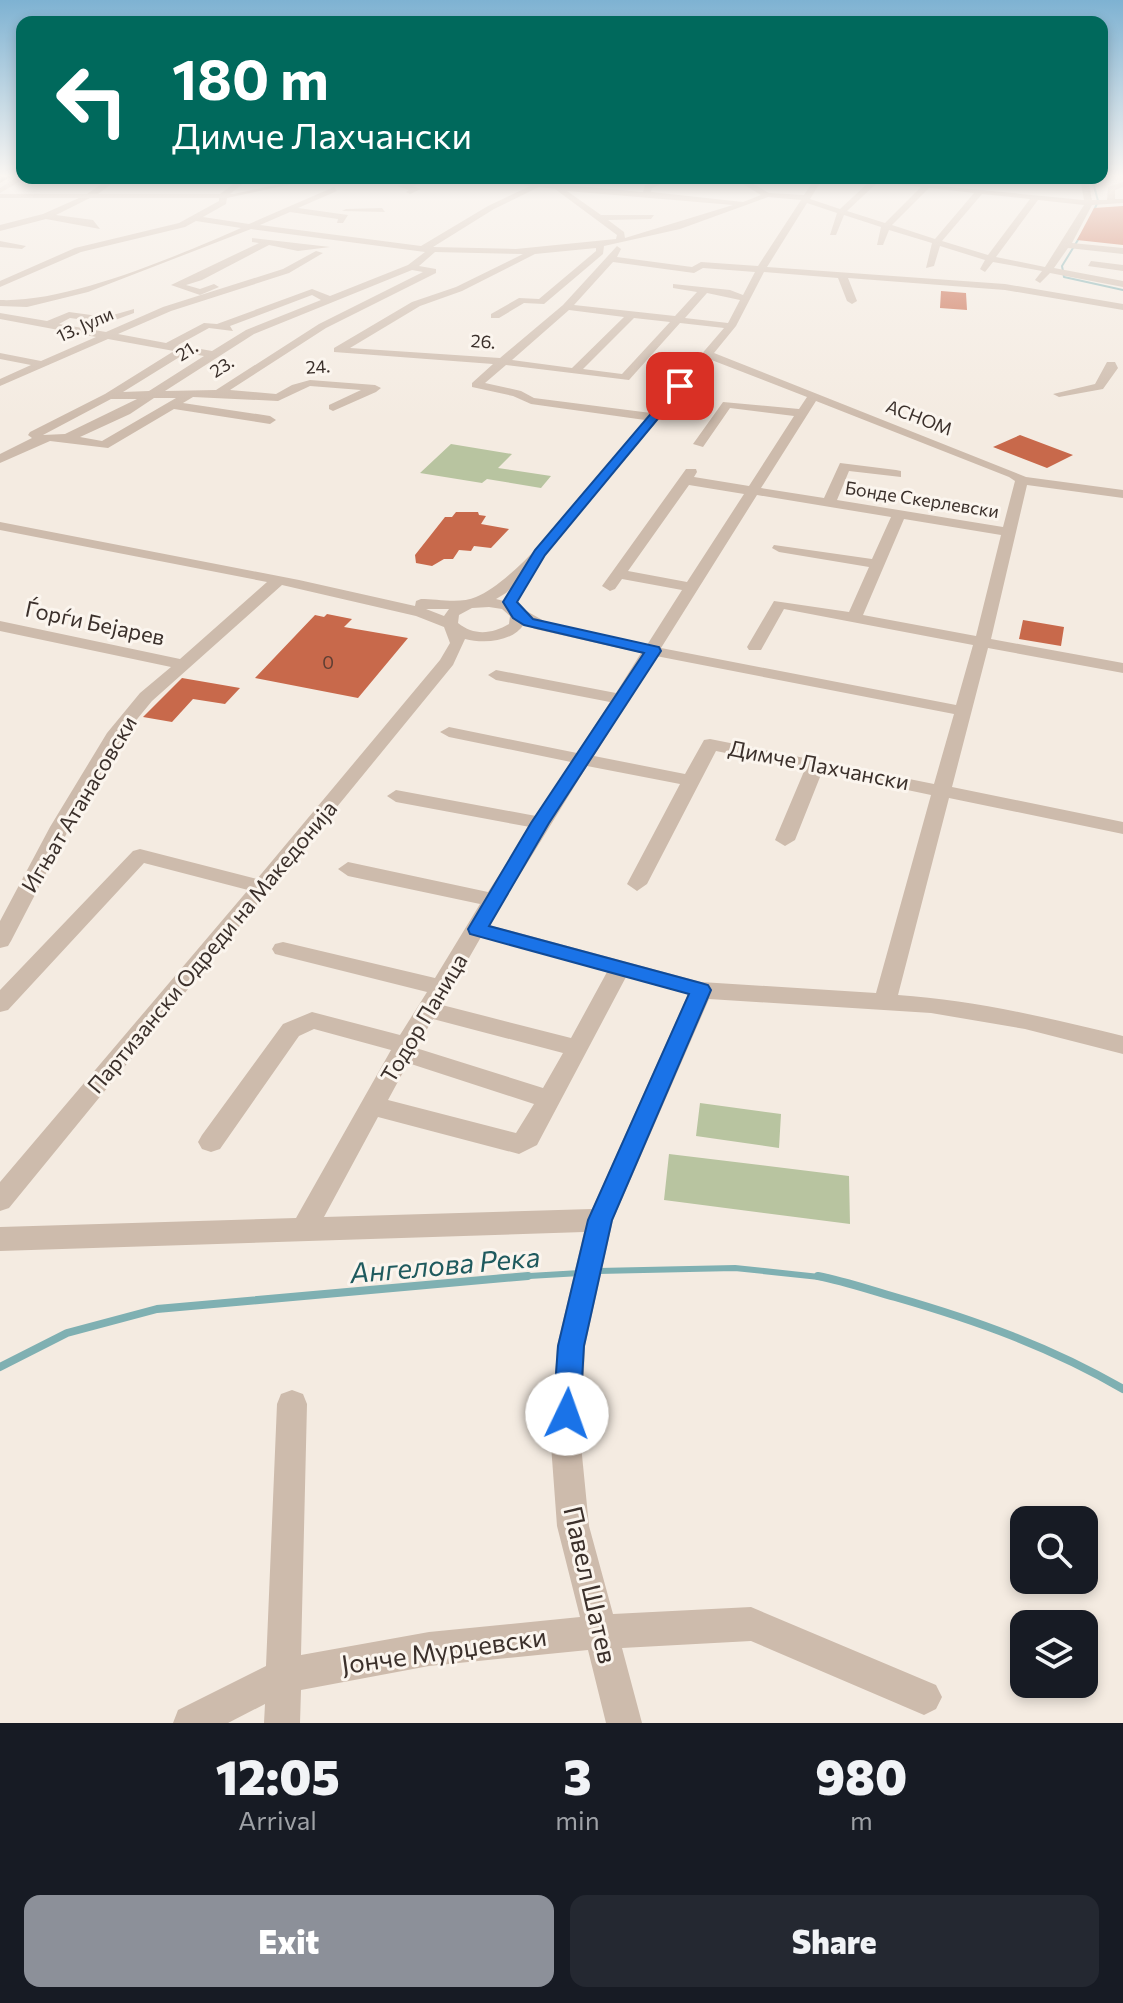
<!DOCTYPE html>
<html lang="en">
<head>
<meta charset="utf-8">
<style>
  body { margin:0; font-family:Commissioner,sans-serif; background:#242831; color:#f1f3f6; height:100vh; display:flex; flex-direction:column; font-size:30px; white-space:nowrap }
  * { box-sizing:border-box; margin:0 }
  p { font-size:26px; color:#9ea1a6 }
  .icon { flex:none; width:44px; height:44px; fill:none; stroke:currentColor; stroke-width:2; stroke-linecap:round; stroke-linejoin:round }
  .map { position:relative; height:1723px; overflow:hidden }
  .drawer { display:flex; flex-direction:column; background:#171b24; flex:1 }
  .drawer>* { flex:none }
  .guide { position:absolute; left:16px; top:16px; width:1092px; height:168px; border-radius:16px; box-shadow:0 4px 12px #0003; background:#00695c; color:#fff; overflow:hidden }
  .fabs { position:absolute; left:1010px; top:1506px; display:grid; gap:16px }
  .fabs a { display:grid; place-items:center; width:88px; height:88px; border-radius:16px; background:#171b24; box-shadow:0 4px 12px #0003; font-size:40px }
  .pin { position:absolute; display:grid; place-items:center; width:68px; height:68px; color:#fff; margin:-34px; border-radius:16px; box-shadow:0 4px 12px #0006 }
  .me { position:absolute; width:88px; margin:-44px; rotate:3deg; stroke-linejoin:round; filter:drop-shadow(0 0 6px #0008) }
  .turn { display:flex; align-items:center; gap:28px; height:168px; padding:0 24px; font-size:36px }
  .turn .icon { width:104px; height:104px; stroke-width:2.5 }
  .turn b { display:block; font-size:56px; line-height:68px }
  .eta { display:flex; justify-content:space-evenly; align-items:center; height:136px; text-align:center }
  .eta b { font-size:48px; font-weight:800; line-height:56px }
  .cta { display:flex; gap:16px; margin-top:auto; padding:16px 24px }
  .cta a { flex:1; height:92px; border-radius:16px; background:#8c9099; color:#fff; font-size:32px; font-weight:800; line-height:92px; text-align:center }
  .cta a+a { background:#242831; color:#f1f3f6 }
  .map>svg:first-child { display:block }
</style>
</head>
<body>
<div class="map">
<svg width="1123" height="1723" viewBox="0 0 1123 1723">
  <rect width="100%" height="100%" fill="#f4ebe1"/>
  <path fill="#b8c4a0" d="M451,444L512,454L498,468L551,476L541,488L487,479L482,483L420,473Z
    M700,1103L781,1114L779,1148L696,1136Z
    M669,1154L849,1176L850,1224L664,1200Z"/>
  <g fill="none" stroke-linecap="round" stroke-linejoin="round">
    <path stroke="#7fb0b2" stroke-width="2" d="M1092,178L1098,201L1093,213
      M1081,235L1062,266L1064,277L1123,290"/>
    <path stroke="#7fb0b2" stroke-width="6" d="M598,1271L735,1268L829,1278
      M497,1278L580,1273"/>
    <path stroke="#7fb0b2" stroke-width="8" d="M818,1276C844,1281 870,1290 895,1297C975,1320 1051,1347 1123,1389
      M0,1367L67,1333L157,1309L528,1276"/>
  </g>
  <path fill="#c8694b" d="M1123,206V245L1077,240L1094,208Z
    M941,291L966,293L967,310L940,308Z
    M1020,435L1073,455L1047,468L993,447Z
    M456,512H478L479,515L486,516L481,524L509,529L491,548L474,546L471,551L459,550L453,559H444L432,566L416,563L415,555L445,517H452Z
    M327,614L352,619L344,627L408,638L358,698L255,678L315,615L324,617Z
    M1023,620L1064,627L1061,646L1019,639Z
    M182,678L240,688L225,704L193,699L172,722L143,717Z"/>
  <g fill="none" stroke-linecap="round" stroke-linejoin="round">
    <path fill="#cdbbac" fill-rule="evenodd" d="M17,177L26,178L0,193V188Z
      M110,178L159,180L114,182L98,194H220L241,178H250L230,194H234L306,178H320L227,198L226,204L203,217L249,224L334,187L337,191L298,208L348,215L343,223H337L338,219L290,212L260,225L421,246L488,206L530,186L490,178L643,192L645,185L655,181L647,178H664L666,182L652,188L651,192L743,202L761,195L733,178H743L769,193L804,195L815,178H823L810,199L840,209L870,181L857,178L1084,200L1080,178H1088L1092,200H1107L1108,187L1123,182V187L1115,190V199H1123V203L1092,205L1072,243L1123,248V254L1068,248L1054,268L1123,281V287L1050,273L1040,283L1035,280L1042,271L993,262L985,272L980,269L985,260L940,246L934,266L926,268L932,243L889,230L883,245H877L881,227L844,215L836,235H830L837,213L807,203L767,267L1005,284L1123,304V310L1005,290L848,278L857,301L852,304L847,301L838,278L764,272L736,326L714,353L1026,477L1123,490V498L1027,485L991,639L1123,663V673L988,648L952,787L1123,822V834L949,798L898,995C974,1000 1049,1018 1123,1036V1054L1025,1029L931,1013L709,999L613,1220L585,1346L581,1445L589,1526L613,1614L751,1607L936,1685L942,1697L936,1709L924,1715L751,1641L622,1648L642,1723H606L588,1650L429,1666L301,1690L300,1723H264L265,1704L228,1723H173L178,1710L266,1666L277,1404L281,1394L292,1390L303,1394L307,1404L301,1655L429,1632L580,1617L557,1526L551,1445L557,1346L584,1232L0,1251V1227L296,1218L391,1050L314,1029L299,1036L220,1149L211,1152L202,1149L198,1142L202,1135L283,1024L312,1012L400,1035L427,992L275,954L272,949L275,944L283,942L435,978L480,904L348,876L338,869L348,862L488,892L530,827L396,802L387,796L396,790L536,816L571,762L449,737L440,732L449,727L577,753L610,702L496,680L488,675L496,670L616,693L641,653L535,629L524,624C513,642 484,644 465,639L453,665L9,1208L0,1211V1182L248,890L144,863L8,1010L0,1012V990L133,851L140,849L257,879L440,660L450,643L444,627L416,616L282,585L152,701L124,735L70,827L11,941L8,946L0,948V921L50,827L107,733L140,693L171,667L0,631V621L180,659L267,582L0,530V522L299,580L415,606L416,601L421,599C437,599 461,604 476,597C525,577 608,463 645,420L531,404L513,396L472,387V383L493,364L334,352V348L412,302L456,287L523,254L435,252L419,266L436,269V273L326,328L230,390L276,394L292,385L310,380L375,385L381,388L376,392L333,411L329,409V405L361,390L310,386L278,401L193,397L183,403L270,416L276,420L270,424L174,409L108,448L50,441L0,463V454L32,438L28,435L30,432L105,394L174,351L108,339L0,386V379L31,365L0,359V353L41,361L96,337L0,319V313L47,321L69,312L106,317L134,309V313L107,323L70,318L59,324L106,332L163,307L283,269L316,251L323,253L289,273L171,311L118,334L166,343L204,323L217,324L312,289L330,296L408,265L425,252L251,229L88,292L27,307L0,306V300C68,303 177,256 241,228L196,221L185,227L81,252L0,287V281L75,248L179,223L219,201V198H90L56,215L93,220L100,229L46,219L0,231V225L43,214L79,198H0V194H87ZM878,182L921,187L885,223L847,211ZM539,187L555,189L617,235L616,239L516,249L433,247L494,209ZM929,188L974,193L935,239L892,225ZM567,191L733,205L625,238L624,232L608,220L651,219L654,215H601ZM982,194L1030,199L988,255L942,241ZM768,197L801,200L758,266L701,262L692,267L617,257L621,249L617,246L563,305L500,358L350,348L420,306L462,291L535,254L596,248V251L539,299L519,298L491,314V318H499L524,303L544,304L603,254L604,246L680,229ZM1038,200L1084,205L1045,267L996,257ZM613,262L694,273L703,268L755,272L743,295L730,290L673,284V288L697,292L675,316L574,305ZM412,270L423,272L319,324L216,390L165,391L254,334ZM707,293L740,300L728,323L685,318ZM312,295L321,300L246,330L212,351L178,345L209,328L233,331L230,326ZM569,310L624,317L572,368L512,360ZM634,318L670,322L622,374L583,369ZM680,323L724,328L651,413L534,398L521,391L485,383L506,365L629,380ZM186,353L204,356L149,391L123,392ZM709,359L807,397L799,409L723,402L693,444L703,447L730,408L794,416L749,486L694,477L697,472L696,469H686L602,586L610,591L615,589L622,579L682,590L647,645L546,622L512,603L496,599L506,593L544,556ZM154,398H176L102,441L80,437L130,414ZM111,399H137L65,434L43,435ZM816,401L1009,477L1015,481L1003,527L837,500L849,471L901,477V471L896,470L840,463L824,498L761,488ZM689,485L744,494L687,582L628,571ZM757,495L891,517L872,559L774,545L772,548L779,552L869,567L849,612L774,601L747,647L749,650H761L784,609L973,645L956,705L661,648ZM904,519L1001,535L976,636L863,615ZM489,607L502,609L510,616L509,624C492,634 474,636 458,623L459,615L472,608ZM426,609H449L444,616ZM656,656L954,714L934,784L710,739L704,740L685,774L594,756ZM716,751L805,769L775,840L785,846L795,840L822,772L931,795L876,993L701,982L489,925L587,766L680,784L627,884L637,891L647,884ZM481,937L607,972L571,1038L442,1005ZM626,977L688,994L592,1209L324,1217L378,1117L519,1154L537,1145ZM433,1019L563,1053L543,1088L416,1048ZM408,1063L534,1104L516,1133L388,1100Z
      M427,178H441L412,186L421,189L410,194L406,192L409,190L397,186Z
      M382,208L385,212L342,211L346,209Z
      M252,238L330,247L298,251L269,245L202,280L186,285L200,289L214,284L219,287L200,295L171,285L259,243L252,242Z
      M0,241L26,246L22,249L0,247Z
      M1091,261L1123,265V271L1088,266Z
      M1107,362H1115L1118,368L1103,389L1059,397L1053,394L1095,384Z"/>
    <path fill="#7d675c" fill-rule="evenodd" d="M1,177H10L0,183Z"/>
  </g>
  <linearGradient id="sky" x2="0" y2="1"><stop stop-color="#7eb2d2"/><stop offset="0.42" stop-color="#faf6f2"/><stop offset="1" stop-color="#faf6f2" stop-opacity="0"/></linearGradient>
  <rect width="1123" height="419" fill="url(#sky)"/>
  <path fill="#1a73e8" stroke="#114b97" stroke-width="2" d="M676,384L685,386L545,555L517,602L533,619L659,647L661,651L549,823L489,926L701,983L708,985L711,990L612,1220L584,1346L580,1414L576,1424L567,1428L557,1424L553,1414L558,1346L588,1220L689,994L470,934L468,929L531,823L644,653L524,625L513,618L503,602L535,550Z"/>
  <g text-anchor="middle" stroke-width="6" stroke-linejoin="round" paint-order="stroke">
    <g font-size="18" fill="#3b302b" stroke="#fbf5ee">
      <text transform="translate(85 325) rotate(-24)" y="6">13. Јули</text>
      <text transform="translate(483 342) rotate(4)" y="6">26.</text>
      <text transform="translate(187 351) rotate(-32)" y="6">21.</text>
      <text transform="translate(222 367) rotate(-33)" y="6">23.</text>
      <text transform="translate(318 367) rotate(-3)" y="6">24.</text>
      <text transform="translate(919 418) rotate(21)" y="6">АСНОМ</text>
      <text transform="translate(922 500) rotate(9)" y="6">Бонде Скерлевски</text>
    </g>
    <g font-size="18" fill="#5e3e33">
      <text x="328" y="669">0</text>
    </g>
    <g font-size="22" fill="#3b302b" stroke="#fbf5ee">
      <text transform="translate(95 623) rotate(12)" y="8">Ѓорѓи Бејарев</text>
      <text transform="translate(819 765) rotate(11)" y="8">Димче Лахчански</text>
      <text transform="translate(79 804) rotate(-59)" y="8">Игњат Атанасовски</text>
      <text transform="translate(212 947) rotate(-50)" y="8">Партизански Одреди на Македонија</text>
      <text transform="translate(424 1018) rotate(-59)" y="8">Тодор Паница</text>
    </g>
    <g font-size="26" fill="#3b302b" stroke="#fbf5ee">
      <text transform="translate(590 1585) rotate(77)" y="9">Павел Шатев</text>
      <text transform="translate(444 1651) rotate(-8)" y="9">Јонче Мурџевски</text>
    </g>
    <g font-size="28" font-style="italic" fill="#1f5a5e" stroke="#fbf5ee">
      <text transform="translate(445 1265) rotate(-5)" y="10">Ангелова Река</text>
    </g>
  </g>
</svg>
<div class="fabs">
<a><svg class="icon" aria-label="search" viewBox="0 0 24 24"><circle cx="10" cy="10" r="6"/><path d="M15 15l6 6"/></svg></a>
<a><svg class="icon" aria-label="layers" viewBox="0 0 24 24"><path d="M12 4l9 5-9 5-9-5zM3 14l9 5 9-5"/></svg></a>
</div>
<div class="pin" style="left:680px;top:386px;background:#d93025"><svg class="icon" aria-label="arrive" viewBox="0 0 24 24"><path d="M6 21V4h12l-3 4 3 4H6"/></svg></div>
<svg class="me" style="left:567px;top:1414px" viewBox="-20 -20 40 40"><circle r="19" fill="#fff"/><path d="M0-13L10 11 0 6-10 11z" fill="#1a73e8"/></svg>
<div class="guide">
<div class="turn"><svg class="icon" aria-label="left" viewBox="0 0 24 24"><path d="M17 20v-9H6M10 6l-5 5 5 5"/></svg><div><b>180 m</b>Димче Лахчански</div></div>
</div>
</div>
<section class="drawer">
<div class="eta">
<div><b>12:05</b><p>Arrival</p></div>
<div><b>3</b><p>min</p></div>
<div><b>980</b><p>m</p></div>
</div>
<div class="cta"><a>Exit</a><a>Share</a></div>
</section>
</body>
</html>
